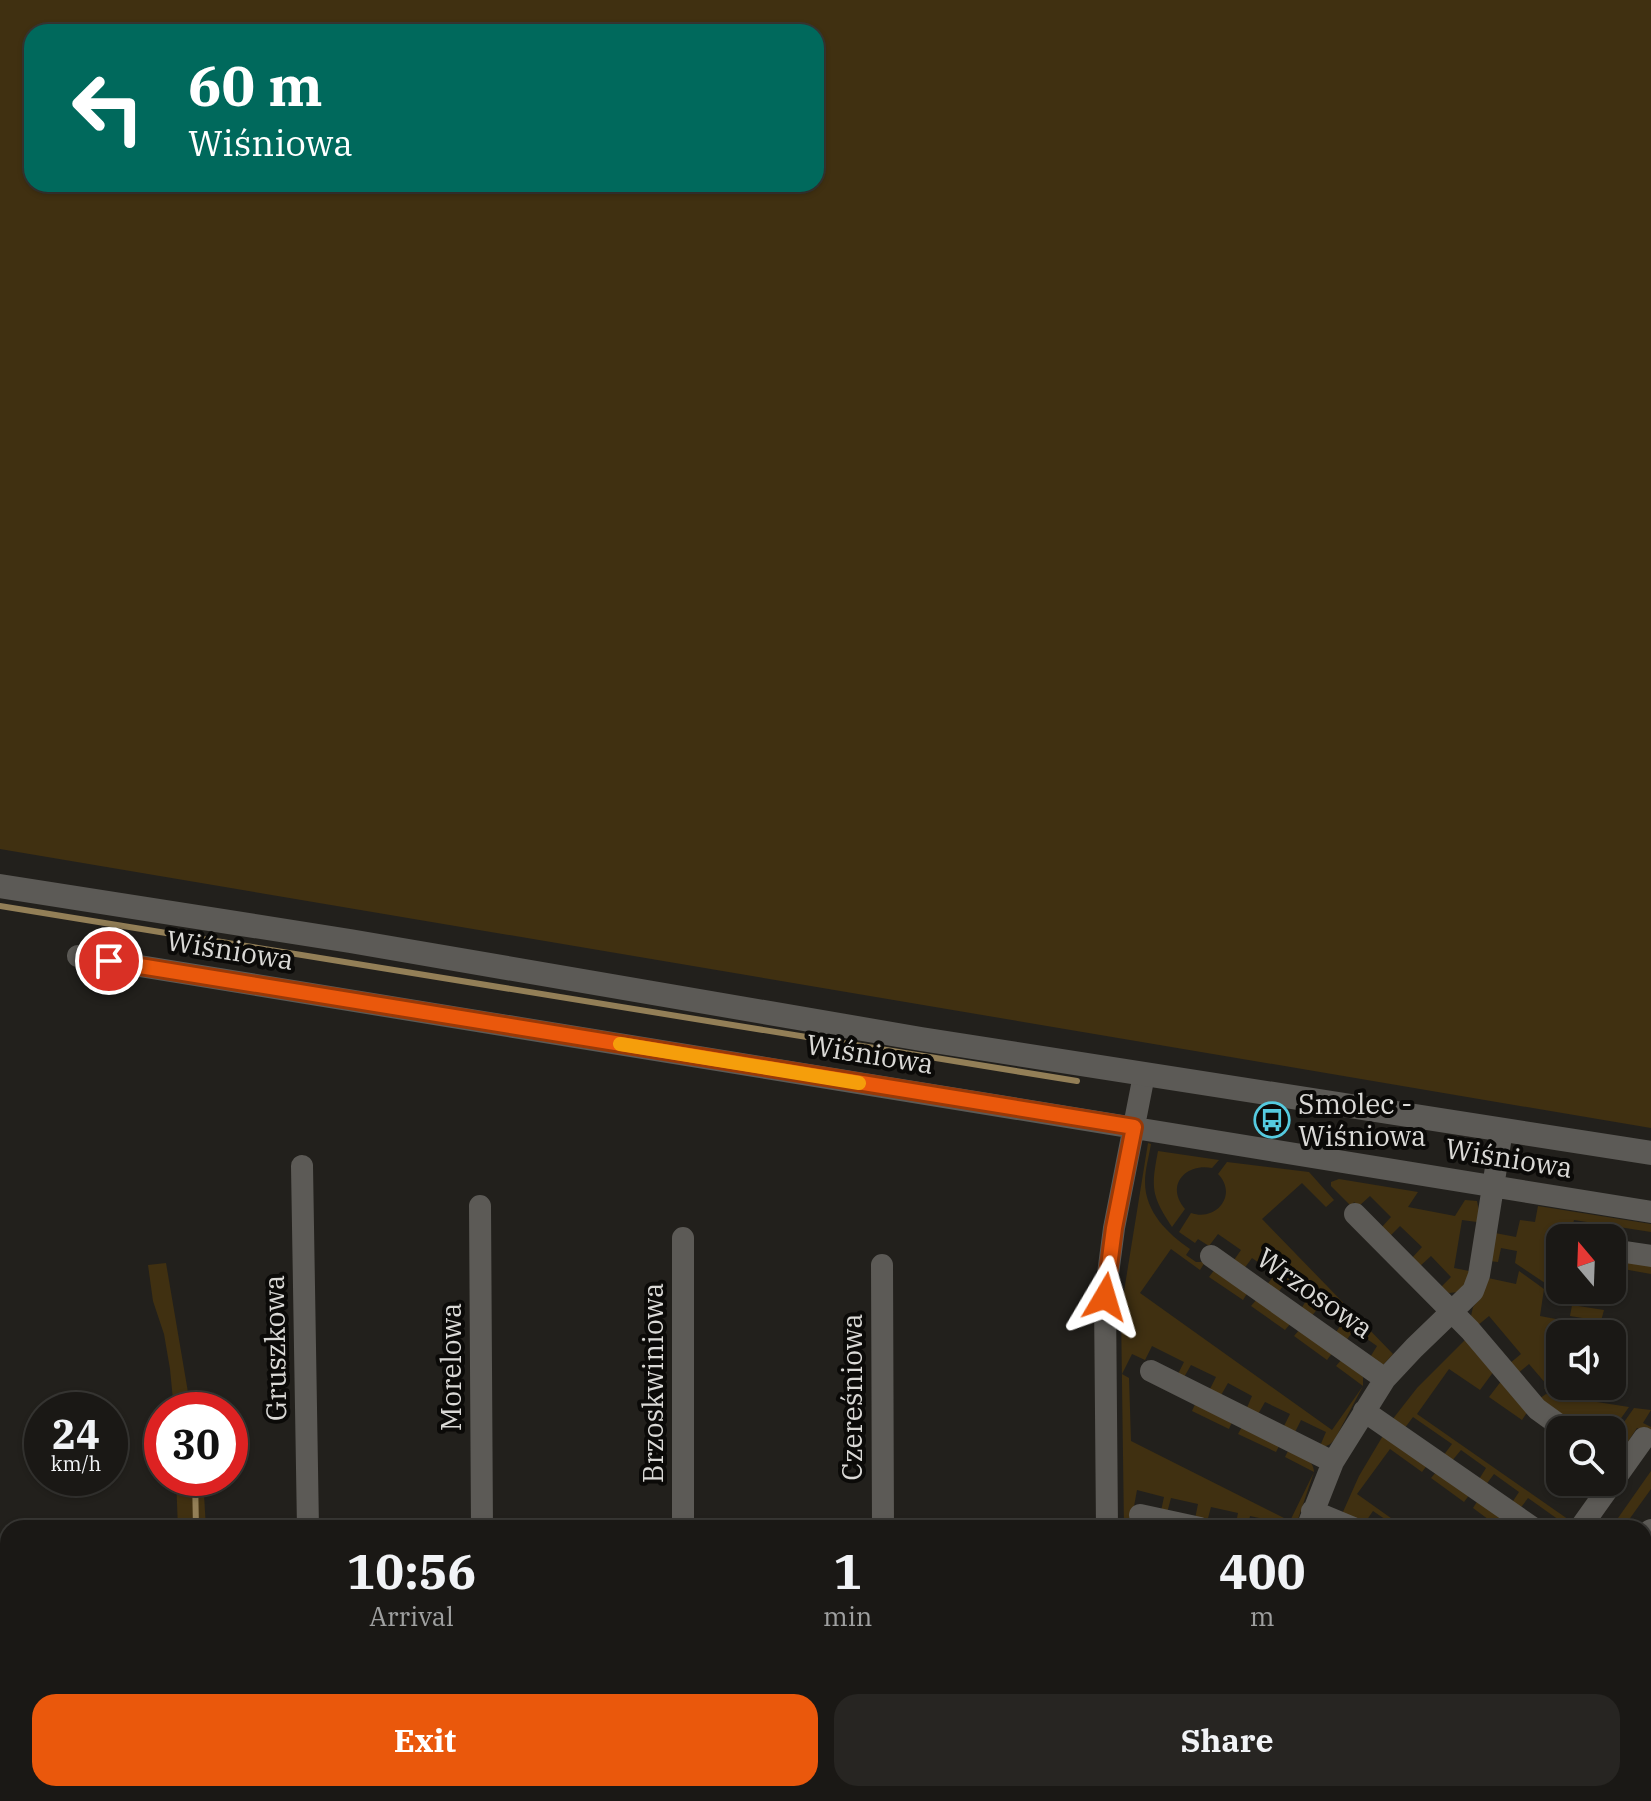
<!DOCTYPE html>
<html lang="en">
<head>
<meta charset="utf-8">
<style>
  body { margin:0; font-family:"IBM Plex Serif",serif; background:#272522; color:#f1f3f6; height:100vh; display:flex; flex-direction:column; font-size:30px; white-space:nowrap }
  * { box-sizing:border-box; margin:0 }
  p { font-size:26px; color:#9fa0a0 }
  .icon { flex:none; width:44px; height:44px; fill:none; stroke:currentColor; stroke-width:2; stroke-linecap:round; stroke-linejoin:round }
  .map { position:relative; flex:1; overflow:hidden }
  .sheet { position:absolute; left:0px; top:1520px; width:1652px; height:282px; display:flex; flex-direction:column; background:#1a1815; border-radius:24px 24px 0 0; box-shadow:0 2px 6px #0004,0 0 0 2px #383734 }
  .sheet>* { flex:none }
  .top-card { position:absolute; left:24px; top:24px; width:800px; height:168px; border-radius:24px; box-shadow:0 2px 6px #0004,0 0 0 2px #383734; background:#00695c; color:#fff; overflow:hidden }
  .needle { width:52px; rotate:341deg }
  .buttons { position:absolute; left:1546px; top:1224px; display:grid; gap:16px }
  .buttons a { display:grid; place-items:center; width:80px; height:80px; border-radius:16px; background:#1a1815; box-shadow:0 2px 6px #0004,0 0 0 2px #383734; font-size:40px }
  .speed { position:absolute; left:24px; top:1392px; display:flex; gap:16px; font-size:40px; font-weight:700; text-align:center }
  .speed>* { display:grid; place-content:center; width:104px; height:104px; border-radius:50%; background:#1a1815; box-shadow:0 2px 6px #0004,0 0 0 2px #383734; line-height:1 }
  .speed small { font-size:20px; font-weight:400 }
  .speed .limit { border:12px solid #d22; background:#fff; color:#111 }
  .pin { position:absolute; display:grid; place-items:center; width:68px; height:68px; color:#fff; margin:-34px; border:4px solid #fff; border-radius:50%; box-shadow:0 2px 8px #0007 }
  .me { position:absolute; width:88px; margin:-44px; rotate:7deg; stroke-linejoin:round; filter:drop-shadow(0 0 6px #0008) }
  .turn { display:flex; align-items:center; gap:28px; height:168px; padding:0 32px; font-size:36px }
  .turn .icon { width:104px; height:104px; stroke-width:2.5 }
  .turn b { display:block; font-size:56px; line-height:68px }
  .eta { display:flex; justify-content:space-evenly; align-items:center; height:136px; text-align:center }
  .eta b { font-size:48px; font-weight:700; line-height:56px }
  .cta { display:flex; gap:16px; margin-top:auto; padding:16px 32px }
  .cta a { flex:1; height:92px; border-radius:24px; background:#ea580c; color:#fff; font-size:32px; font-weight:700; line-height:92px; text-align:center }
  .cta a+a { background:#272522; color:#f1f3f6 }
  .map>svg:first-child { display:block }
</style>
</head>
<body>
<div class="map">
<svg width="1651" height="1801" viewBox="0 0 1651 1801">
  <rect width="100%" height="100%" fill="#22201c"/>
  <path fill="#403011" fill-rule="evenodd" d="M0,0H1651V1128L0,849ZM32,32H816V184H32Z
    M1148,1143L1151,1144C1149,1156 1145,1170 1145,1182C1145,1212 1168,1234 1190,1249L1186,1255L1196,1262H1205L1200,1270L1171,1249L1140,1293L1332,1430L1363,1386L1336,1366L1342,1359L1363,1377V1386L1335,1439C1330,1445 1327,1447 1320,1446L1326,1432L1301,1420L1294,1434L1283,1428L1290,1414L1265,1402L1257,1416L1246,1410L1252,1396L1228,1383L1220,1397L1209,1391L1216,1377L1191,1365L1183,1379L1177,1376L1184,1362L1152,1346L1145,1360L1132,1354L1122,1374L1129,1378L1131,1441L1290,1521L1314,1472L1285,1457L1289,1449C1299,1454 1314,1459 1314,1472L1295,1528H1277L1278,1522L1250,1516L1247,1528H1235L1238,1513L1211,1507L1207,1522L1195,1519L1198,1504L1171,1498L1167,1513L1161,1511L1164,1497L1137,1490L1130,1528H1124L1121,1310Z
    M1158,1151L1219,1160L1212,1168C1185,1163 1165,1186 1185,1209L1172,1227C1151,1195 1151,1188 1158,1151Z
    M1227,1162L1309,1172L1334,1200L1326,1207L1302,1183L1262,1219L1393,1354L1383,1365L1369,1359L1377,1346L1354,1330L1345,1342L1334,1335L1343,1322L1320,1306L1310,1318L1300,1311L1308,1297L1286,1282L1277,1294L1266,1286L1275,1274L1252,1258L1243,1270L1232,1263L1241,1250L1218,1234L1209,1246L1198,1239L1195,1243L1179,1232L1191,1213C1217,1222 1238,1194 1218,1174Z
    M1339,1179L1418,1192L1408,1207L1455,1216L1465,1200L1477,1201L1479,1211L1477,1222L1462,1220L1454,1268L1469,1271L1467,1281L1458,1292L1449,1293L1440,1288L1451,1277L1431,1256L1419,1267L1411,1259L1422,1247L1400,1226L1389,1237L1381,1228L1391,1217L1370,1196L1359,1206L1354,1202L1351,1206L1331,1186V1182Z
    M1538,1206L1651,1224V1232L1574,1220L1572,1229L1555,1226L1545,1283L1515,1263L1517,1251L1501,1248L1498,1262L1490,1261L1495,1233L1516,1237L1520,1220L1535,1222Z
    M1612,1258L1651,1265V1274L1612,1267Z
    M166,1263L191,1410H174L170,1369L164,1334L153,1301L148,1265Z
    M1215,1269L1248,1292L1243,1300L1209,1277Z
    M1519,1271L1544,1289L1540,1316L1561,1320L1550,1389H1544L1547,1385L1529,1364L1517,1374L1509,1364L1521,1354L1489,1316L1477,1326L1471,1316L1473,1307L1481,1297L1488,1278L1516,1284Z
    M1257,1299L1291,1323L1285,1330L1251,1306Z
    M1572,1305L1604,1310L1601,1321L1570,1316Z
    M1566,1321L1597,1326L1596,1334H1564Z
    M1300,1329L1333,1352L1327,1360L1294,1336Z
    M1466,1339L1494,1371L1480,1390L1449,1369L1417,1414L1572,1522L1567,1528H1554L1559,1520L1528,1498L1519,1510L1511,1504L1519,1492L1494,1474L1485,1486L1478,1481L1486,1468L1461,1450L1451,1462L1443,1456L1452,1444L1413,1417L1404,1429L1392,1420L1417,1388Z
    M1560,1361V1386H1588L1586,1395L1555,1390Z
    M1502,1380L1528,1411L1522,1420L1489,1397Z
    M1546,1394L1629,1407L1612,1431L1605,1430L1587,1418L1578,1430L1545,1407L1539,1399Z
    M1196,1402L1233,1420L1229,1429L1192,1411Z
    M1634,1408L1651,1410L1643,1423L1651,1427V1434L1637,1428L1623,1449L1612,1452V1439Z
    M1243,1425L1280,1444L1276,1452L1238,1434Z
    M1384,1434L1428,1464L1422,1472L1390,1449L1357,1494L1405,1528H1398L1373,1511L1364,1524L1342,1514L1359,1476Z
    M1437,1471L1470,1494L1464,1502L1431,1478Z
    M1651,1471V1489L1623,1528H1611Z
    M176,1478H203L206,1528H178Z
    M1478,1500L1513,1525L1510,1528H1500L1473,1508Z
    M1651,1548V1600L1644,1609V1557Z
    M1651,1662V1700H1644V1663Z
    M8,1787V1794H208V1801H0V1788Z"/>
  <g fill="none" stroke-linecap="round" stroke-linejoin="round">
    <path stroke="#937f57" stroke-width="6" d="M0,906L1077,1081
      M195,1478L196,1528
      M173,1801L186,1798L192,1794"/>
    <path stroke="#5c5a56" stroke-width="22" d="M78,956L1651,1212
      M302,1166L308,1528
      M480,1206L482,1528
      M1355,1214L1470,1330L1537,1409L1566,1430
      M683,1238V1528
      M1612,1250L1651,1256
      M1211,1256L1385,1379
      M882,1265L883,1528
      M1151,1371L1333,1462
      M1364,1411L1533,1528
      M1312,1511L1353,1528
      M1140,1515L1200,1528
      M1107,1528L1105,1297L1114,1228L1144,1075
      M1307,1528L1333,1462L1385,1379L1414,1348L1473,1291L1479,1275L1502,1130
      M1580,1528L1644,1438
      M1644,1649L1651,1647
      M1112,1794V1801
      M1284,1794V1801
      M624,1801V1794
      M1406,1801L1411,1794
      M1538,1801L1543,1794"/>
    <path stroke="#5c5a56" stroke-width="24" d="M0,886L350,941L921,1039L1651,1153
      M1644,1541L1651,1531
      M1456,1801L1461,1794"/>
  </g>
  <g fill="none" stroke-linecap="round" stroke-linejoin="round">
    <defs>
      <path id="route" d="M109,961L1134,1127L1114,1228L1105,1297"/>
    </defs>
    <use href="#route" stroke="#983908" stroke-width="20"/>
    <use href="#route" stroke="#ea580c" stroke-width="14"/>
    <path stroke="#f59e0b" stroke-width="14" d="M620,1044L859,1083"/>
  </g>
  <defs>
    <symbol id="bus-ring" viewBox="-11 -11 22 22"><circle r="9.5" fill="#0b0a08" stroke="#55cadf" stroke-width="1.5"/><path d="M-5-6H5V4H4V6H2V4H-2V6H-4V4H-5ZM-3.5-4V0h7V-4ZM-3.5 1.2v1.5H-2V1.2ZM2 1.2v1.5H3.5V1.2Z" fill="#55cadf"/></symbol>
  </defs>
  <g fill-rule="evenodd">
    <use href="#bus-ring" x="1252" y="1100" width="40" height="40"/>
  </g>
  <g text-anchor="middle" stroke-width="8" stroke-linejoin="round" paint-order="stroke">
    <g font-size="28" fill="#dad9d6" stroke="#0b0a08">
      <text transform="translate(230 950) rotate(9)" y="10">Wiśniowa</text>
      <text transform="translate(870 1054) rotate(9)" y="10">Wiśniowa</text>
      <text transform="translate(1509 1158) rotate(9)" y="10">Wiśniowa</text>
      <text transform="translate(1315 1293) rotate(35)" y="10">Wrzosowa</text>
      <text transform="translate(275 1348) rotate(-91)" y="10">Gruszkowa</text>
      <text transform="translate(451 1367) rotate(-90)" y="10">Morelowa</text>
      <text transform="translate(653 1383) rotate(-90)" y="10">Brzoskwiniowa</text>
      <text transform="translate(852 1397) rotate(-90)" y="10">Czereśniowa</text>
    </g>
    <g font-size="28" fill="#dad9d6" stroke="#0b0a08" text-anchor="start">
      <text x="1298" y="1114">Smolec -<tspan x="1298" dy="32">Wiśniowa</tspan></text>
    </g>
  </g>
</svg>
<div class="buttons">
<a><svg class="needle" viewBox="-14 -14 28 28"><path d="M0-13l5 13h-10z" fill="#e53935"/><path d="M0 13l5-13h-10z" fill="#9fa0a0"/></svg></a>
<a><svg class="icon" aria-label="sound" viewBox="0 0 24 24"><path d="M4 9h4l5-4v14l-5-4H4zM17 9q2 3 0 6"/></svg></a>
<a><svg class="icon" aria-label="search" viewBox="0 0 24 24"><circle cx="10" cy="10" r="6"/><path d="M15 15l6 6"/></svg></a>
</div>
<div class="speed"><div>24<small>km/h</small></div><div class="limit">30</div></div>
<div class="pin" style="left:109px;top:961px;background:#d93025"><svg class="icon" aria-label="arrive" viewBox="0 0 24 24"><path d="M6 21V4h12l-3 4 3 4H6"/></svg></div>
<svg class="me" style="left:1105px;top:1297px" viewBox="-20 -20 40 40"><path d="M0-17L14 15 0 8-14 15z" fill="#ea580c" stroke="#fff" stroke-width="4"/></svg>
<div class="top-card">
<div class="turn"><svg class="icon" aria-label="left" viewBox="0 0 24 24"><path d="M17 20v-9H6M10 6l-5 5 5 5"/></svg><div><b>60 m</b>Wiśniowa</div></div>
</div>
<section class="sheet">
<div class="eta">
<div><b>10:56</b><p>Arrival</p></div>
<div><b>1</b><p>min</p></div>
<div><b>400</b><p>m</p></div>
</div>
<div class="cta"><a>Exit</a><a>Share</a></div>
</section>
</div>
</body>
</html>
